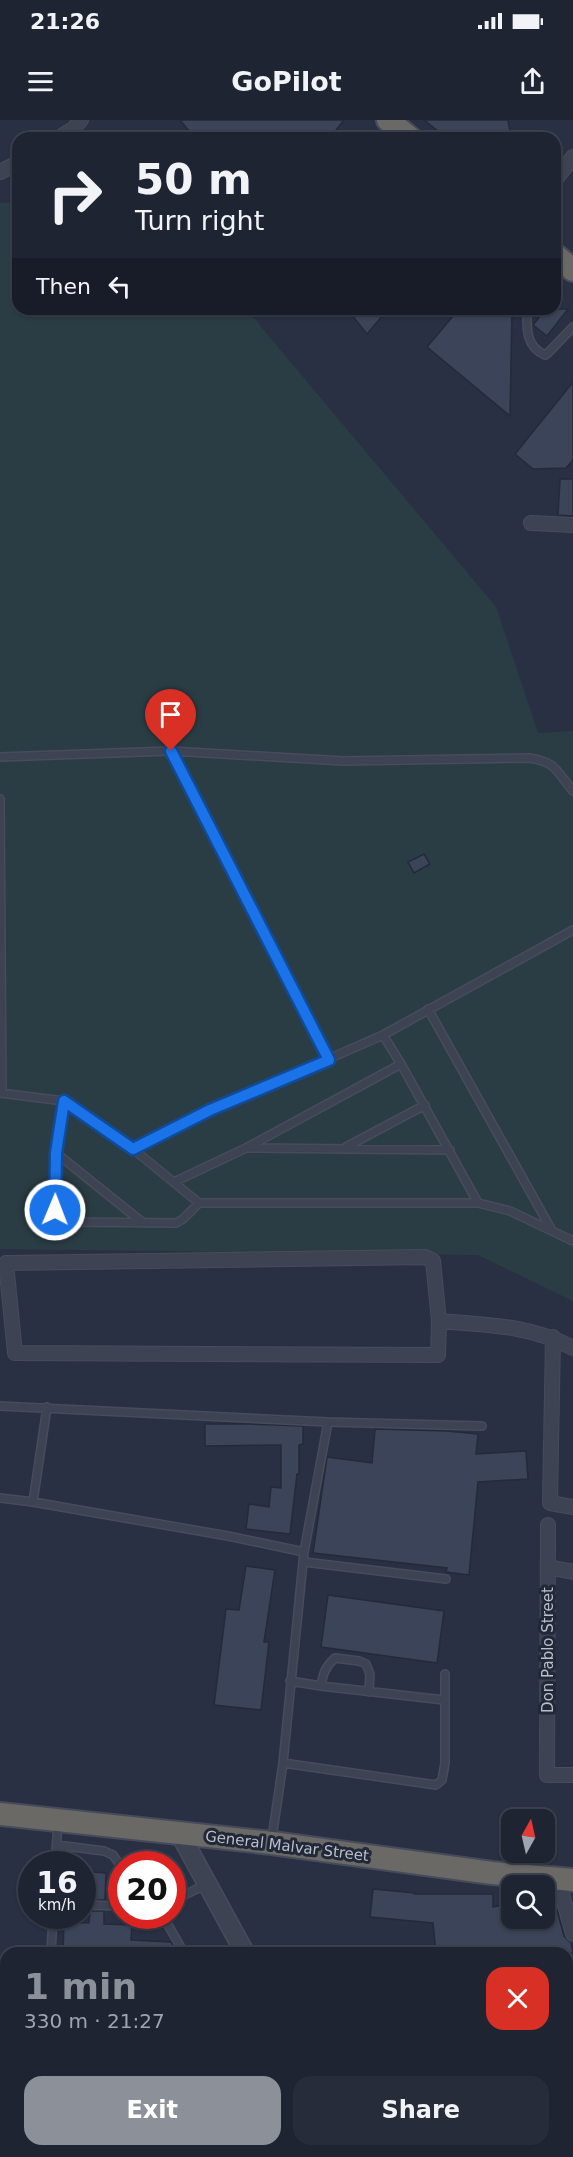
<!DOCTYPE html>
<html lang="en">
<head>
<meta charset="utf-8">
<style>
  body { margin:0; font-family:"DejaVu Sans",sans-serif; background:#272c3a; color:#f1f3f6; height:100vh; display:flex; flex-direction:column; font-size:22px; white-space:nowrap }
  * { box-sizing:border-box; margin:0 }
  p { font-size:20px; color:#a1a4ac }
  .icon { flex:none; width:33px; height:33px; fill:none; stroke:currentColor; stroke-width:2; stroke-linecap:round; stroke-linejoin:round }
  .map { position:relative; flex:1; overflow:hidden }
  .drawer { position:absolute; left:0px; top:1827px; width:573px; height:210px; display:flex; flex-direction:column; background:#1f2432; border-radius:18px 18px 0 0; box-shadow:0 2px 4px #0004,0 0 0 2px #3c414d }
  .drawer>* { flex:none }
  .hud { position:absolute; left:12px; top:12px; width:549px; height:183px; border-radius:18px; box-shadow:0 2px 4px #0004,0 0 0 2px #3c414d; background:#1f2432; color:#f1f3f6; overflow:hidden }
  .needle { width:39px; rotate:8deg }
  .controls { position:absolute; left:501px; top:1689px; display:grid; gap:12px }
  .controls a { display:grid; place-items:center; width:54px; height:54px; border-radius:12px; background:#1f2432; box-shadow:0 2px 4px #0004,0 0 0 2px #3c414d; font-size:30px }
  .speed { position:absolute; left:18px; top:1731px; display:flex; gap:12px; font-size:30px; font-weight:700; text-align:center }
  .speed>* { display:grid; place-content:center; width:78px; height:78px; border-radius:50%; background:#1f2432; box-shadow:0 2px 4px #0004,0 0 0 2px #3c414d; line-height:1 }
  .speed small { font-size:15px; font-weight:400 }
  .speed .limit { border:9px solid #d22; background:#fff; color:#111 }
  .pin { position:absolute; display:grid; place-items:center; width:51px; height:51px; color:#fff; margin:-62px -26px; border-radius:50% 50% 50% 0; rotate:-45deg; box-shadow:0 0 6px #0007 }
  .pin .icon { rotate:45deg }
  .me { position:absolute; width:66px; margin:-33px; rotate:1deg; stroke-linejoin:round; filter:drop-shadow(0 0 4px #0008) }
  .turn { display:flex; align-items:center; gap:21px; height:126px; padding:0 24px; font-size:27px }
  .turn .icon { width:78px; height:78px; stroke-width:2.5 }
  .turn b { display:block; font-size:42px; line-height:51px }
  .then { display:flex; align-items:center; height:57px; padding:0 24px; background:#0003; gap:12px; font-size:22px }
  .round { display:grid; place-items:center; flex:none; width:63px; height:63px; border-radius:18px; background:#272c3a }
  .summary { display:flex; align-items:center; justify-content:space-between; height:102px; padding:0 24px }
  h1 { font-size:36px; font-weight:600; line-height:45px; color:#8c9099 }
  .button { display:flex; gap:12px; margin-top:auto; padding:12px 24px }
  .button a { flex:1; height:69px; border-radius:18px; background:#8c9099; color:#fff; font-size:24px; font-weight:600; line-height:69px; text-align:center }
  .button a+a { background:#272c3a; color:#f1f3f6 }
  .status { display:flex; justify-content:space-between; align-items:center; height:42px; padding:0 30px; background:#1f2432; direction:ltr }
  .status svg { height:16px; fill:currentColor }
  header { display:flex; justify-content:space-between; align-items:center; height:78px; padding:0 24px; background:#1f2432; font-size:27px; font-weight:600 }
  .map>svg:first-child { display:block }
</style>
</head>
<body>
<div class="status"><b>21:26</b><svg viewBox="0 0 49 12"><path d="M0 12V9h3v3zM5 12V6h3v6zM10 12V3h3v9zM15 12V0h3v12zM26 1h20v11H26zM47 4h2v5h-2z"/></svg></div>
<header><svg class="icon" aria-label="menu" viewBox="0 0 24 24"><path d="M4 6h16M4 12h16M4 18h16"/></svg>GoPilot<svg class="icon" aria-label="share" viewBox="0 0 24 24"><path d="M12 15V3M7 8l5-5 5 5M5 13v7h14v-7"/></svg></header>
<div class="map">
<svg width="573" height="2037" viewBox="0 0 573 2037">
  <rect width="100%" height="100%" fill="#293043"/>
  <path fill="#2b3d44" d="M0,83H18V189H246L496,487L538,613L573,611V1181L478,1135L0,1129Z"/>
  <path fill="#3b4458" stroke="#242a3a" stroke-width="1.5" d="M180,0H344L336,10L347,18H195Z
    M424,0H508L511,18H447Z
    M347,189H388L367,214Z
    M459,189H512L510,296L427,227Z
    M546,189H568L547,216L533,205Z
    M573,262V340L566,348L533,349L515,334Z
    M560,359H573V396L558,395Z
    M424,734L430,744L414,753L408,742Z
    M205,1304H248L303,1306V1324L299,1325V1354H297L290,1414L246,1409L249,1384L269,1387L271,1367L281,1368V1325L205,1326Z
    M375,1309L447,1311L478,1314L476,1334L526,1331L528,1359L478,1362L469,1455L446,1452L447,1448L313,1433L327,1337L372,1343Z
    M246,1446L275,1450L264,1522H269L261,1590L214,1585L226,1489L239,1490Z
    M328,1475L444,1491L437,1543L321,1527Z
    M92,1752L106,1753L105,1780H91Z
    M373,1769L416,1773L415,1774H493V1787L512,1783V1798H544V1777L553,1776L564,1816L571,1823L573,1833H436L433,1803L370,1797Z
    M90,1791H104V1804L132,1805L131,1820L171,1822L178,1833H63L64,1802L89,1803Z"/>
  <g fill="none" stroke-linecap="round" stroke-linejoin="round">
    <defs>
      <path id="service" d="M527,189C527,208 525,226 545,235L547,234L573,207
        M171,631L329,940
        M0,637L171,631L344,641L529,638C557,642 556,651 573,671
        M0,679L2,973
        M428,889L551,1109
        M383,915L401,944
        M0,973L64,981L133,1029L210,991L383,915L573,810
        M64,981L56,1033L55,1090L58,1098L66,1102L176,1103L183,1099L199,1083
        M346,1027L425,985
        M248,1028L450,1030
        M133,1029L199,1083H478L510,1091L573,1121
        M56,1033L142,1102
        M174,1062L246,1028L401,944L478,1083
        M0,1286L328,1302L482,1306
        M0,1378L33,1382L228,1416L304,1432
        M33,1382L47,1287
        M304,1442L446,1459
        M290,1561L321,1566L444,1580
        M321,1566C323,1554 325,1547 335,1538L359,1541L366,1544L370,1554L369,1572
        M283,1643L436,1665L442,1660L445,1643V1554
        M272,1718L283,1643L304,1432L328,1302
        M57,1725L104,1731L113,1735L122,1748
        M55,1744L58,1703
        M172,1781L205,1765
        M82,1785L122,1786
        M163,1796L184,1833
        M51,1833L53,1796"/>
      <path id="minor" d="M59,18L73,9L81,0
        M0,52L18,43
        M555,60L573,37
        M531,403L573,405
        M425,1137L433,1141L439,1201L438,1235L15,1233L6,1143Z
        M439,1201C487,1205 530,1205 573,1228
        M553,1217L550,1383L573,1387
        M548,1405L547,1655H573
        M548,1447L573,1452
        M558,1760L573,1814
        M567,1973L573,1970
        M425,2037L440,2031"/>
      <path id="tertiary" d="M180,1714L245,1833
        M352,2031L355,2037"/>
      <path id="trunk" d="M388,0L410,18
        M555,135L573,150
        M0,1694L272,1723L492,1753L573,1760"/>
    </defs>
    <use href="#service" stroke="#474c5c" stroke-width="10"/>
    <use href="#minor" stroke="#474c5c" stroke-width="16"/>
    <use href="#tertiary" stroke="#474c5c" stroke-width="21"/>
    <use href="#trunk" stroke="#454b5a" stroke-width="26"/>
    <use href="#service" stroke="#3d4352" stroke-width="7"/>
    <use href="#minor" stroke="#3d4352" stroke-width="14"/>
    <use href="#tertiary" stroke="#3d4352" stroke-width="18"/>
    <use href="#trunk" stroke="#6a6966" stroke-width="22"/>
  </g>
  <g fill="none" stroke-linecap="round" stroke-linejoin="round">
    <defs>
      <path id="route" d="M55,1090L56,1033L64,981L133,1029L210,990L329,940L171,631"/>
    </defs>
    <use href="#route" stroke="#114b97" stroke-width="15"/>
    <use href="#route" stroke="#1a73e8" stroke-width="10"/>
  </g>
  <g text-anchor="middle" stroke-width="6" stroke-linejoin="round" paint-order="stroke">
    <g font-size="15" fill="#babfcc" stroke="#212838">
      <text transform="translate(548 1530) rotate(-90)" y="5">Don Pablo Street</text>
      <text transform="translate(287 1726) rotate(7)" y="5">General Malvar Street</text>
    </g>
  </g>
</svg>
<div class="controls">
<a><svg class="needle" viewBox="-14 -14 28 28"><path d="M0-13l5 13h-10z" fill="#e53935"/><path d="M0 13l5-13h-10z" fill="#a1a4ac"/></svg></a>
<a><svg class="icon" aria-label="search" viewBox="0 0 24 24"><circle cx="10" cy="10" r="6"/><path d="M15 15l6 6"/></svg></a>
</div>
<div class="speed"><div>16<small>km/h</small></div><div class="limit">20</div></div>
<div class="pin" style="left:171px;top:631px;background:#d93025"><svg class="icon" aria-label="arrive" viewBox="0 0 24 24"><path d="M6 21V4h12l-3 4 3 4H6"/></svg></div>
<svg class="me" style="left:55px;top:1090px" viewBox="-20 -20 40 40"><circle r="17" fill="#1a73e8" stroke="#fff" stroke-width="3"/><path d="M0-11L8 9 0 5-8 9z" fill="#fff"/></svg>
<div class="hud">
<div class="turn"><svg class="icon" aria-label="right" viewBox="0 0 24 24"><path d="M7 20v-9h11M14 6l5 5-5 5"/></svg><div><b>50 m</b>Turn right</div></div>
<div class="then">Then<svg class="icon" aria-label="left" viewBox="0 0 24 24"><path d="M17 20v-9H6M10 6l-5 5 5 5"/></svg></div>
</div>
<section class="drawer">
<div class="summary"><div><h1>1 min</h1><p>330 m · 21:27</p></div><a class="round" style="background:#d93025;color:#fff"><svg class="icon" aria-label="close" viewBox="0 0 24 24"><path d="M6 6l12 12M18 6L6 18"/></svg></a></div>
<div class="button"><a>Exit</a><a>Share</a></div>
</section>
</div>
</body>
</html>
